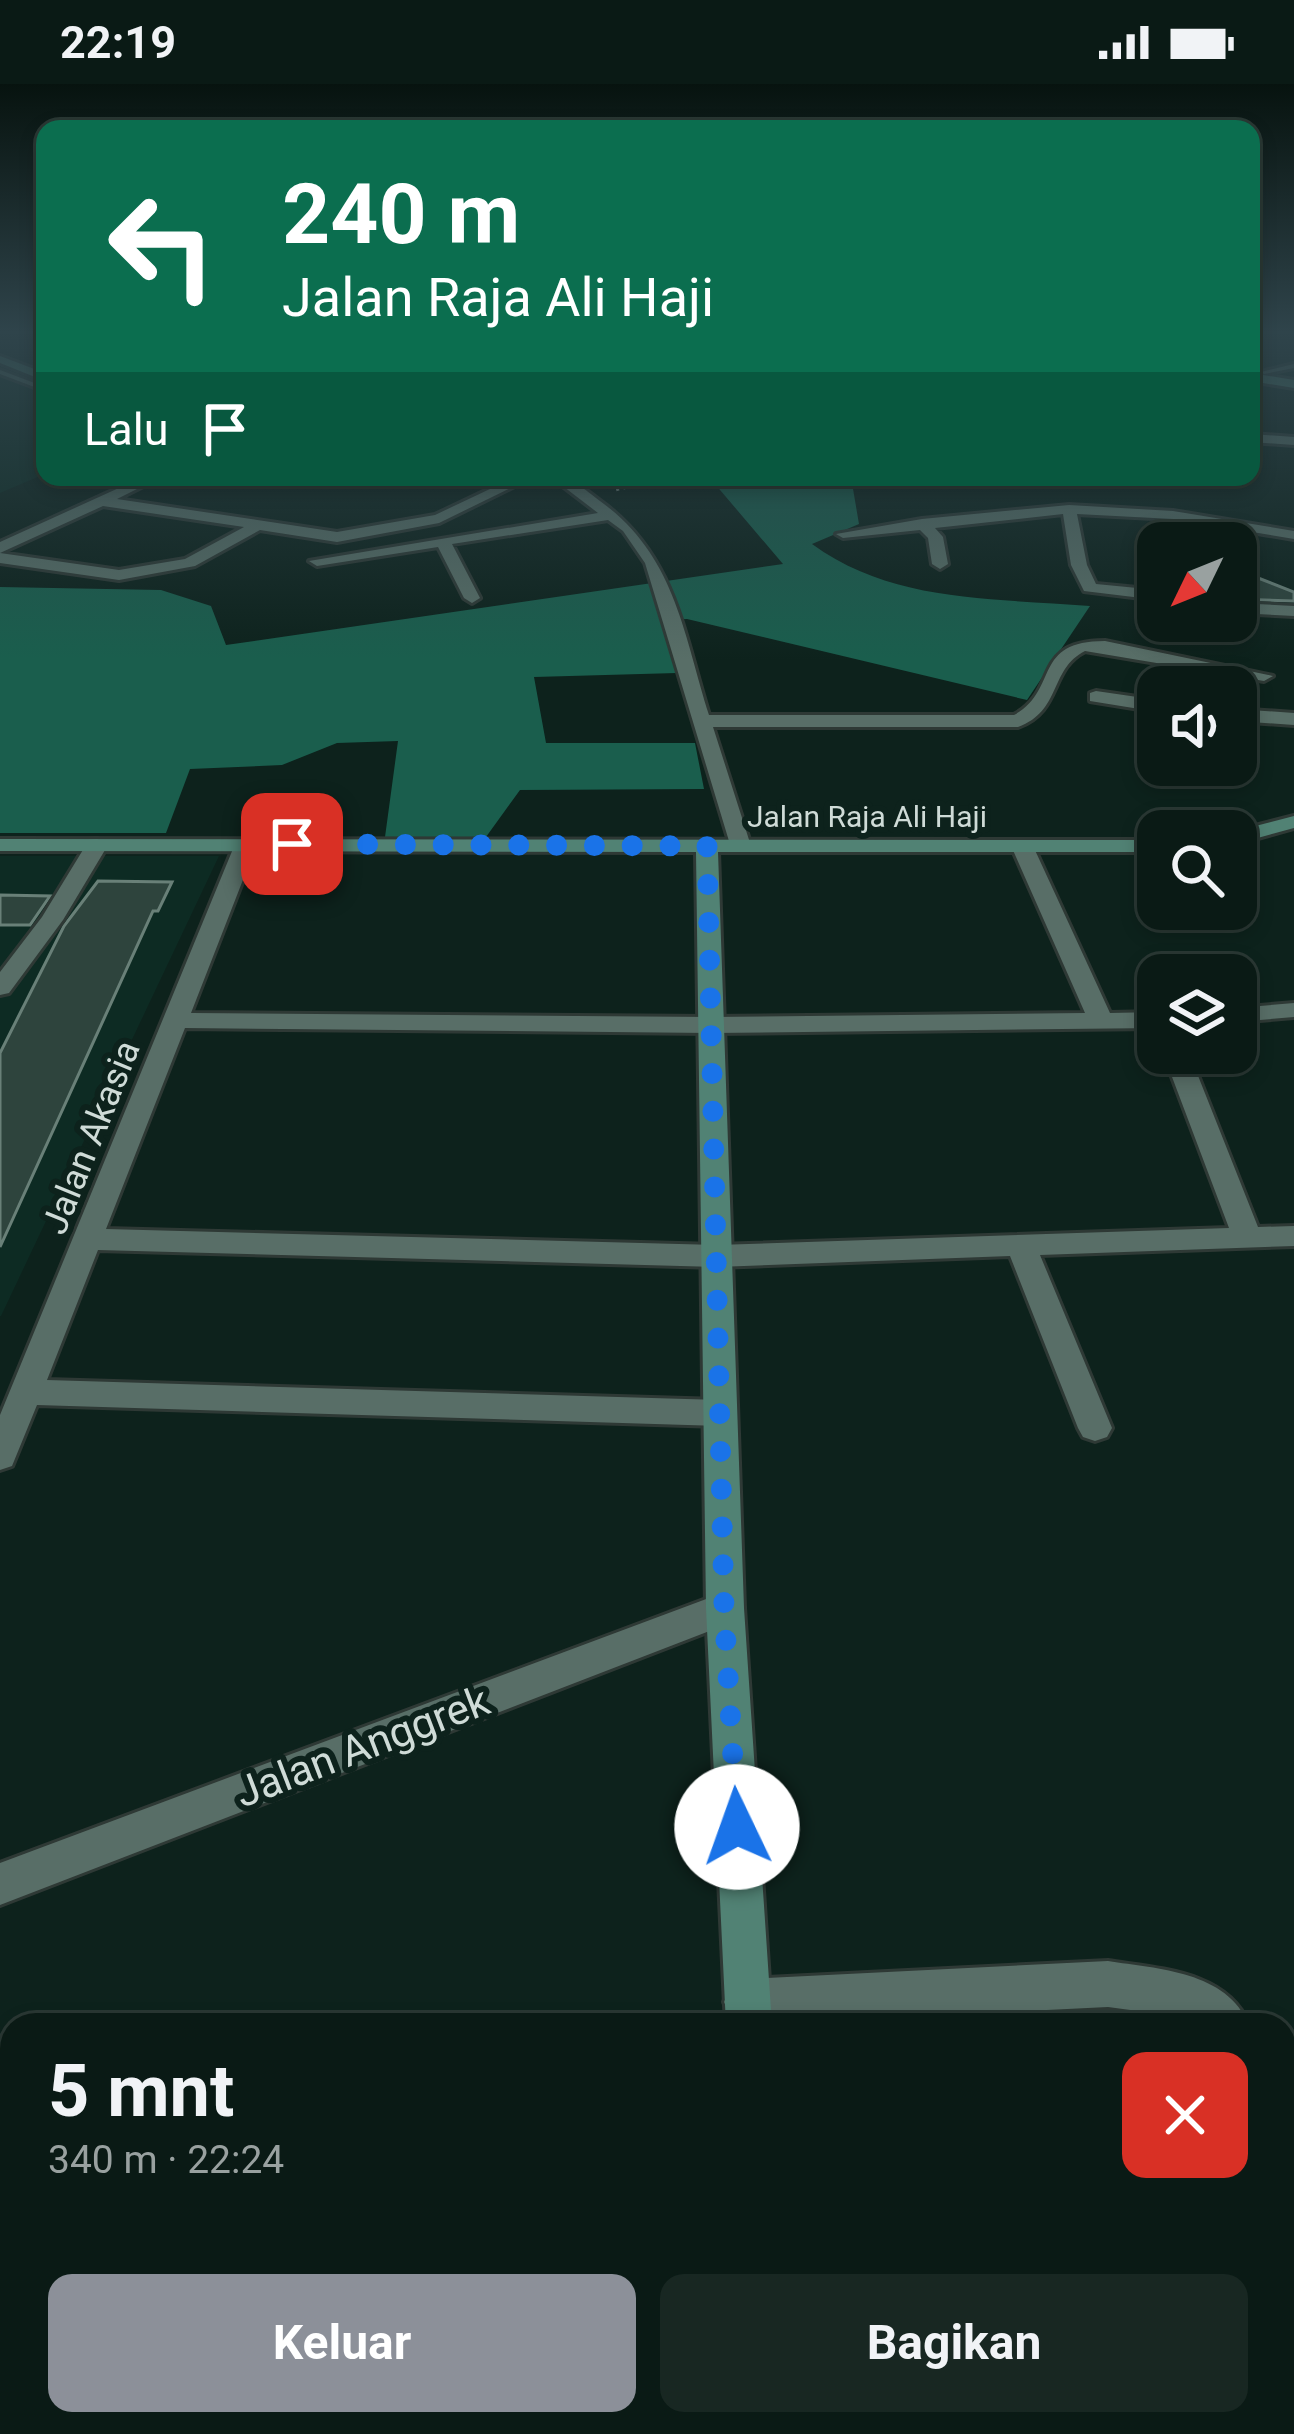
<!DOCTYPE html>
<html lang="id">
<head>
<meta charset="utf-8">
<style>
  body { margin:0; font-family:Roboto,sans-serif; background:#182722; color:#f1f3f6; height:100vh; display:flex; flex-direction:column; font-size:45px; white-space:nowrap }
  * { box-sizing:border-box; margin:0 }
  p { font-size:39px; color:#99a1a0 }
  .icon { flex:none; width:66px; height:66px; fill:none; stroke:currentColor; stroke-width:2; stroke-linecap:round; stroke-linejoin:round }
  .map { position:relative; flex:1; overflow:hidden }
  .details { position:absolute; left:0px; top:1929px; width:1296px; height:423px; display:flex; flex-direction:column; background:#0a1a15; border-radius:36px 36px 0 0; box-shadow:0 6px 18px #0003,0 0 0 3px #2a3834 }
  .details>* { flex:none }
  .top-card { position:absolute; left:36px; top:36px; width:1224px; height:366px; border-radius:24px; box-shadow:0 6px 18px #0003,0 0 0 3px #2a3834; background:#0b6e4f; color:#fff; overflow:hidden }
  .needle { width:78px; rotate:227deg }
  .buttons { position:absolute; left:1137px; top:438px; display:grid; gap:24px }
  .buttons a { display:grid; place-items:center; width:120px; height:120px; border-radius:24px; background:#0a1a15; box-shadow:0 6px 18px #0003,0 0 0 3px #2a3834; font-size:60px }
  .pin { position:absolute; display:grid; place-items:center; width:102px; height:102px; color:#fff; margin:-51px; border-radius:24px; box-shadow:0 6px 18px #0006 }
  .me { position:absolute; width:132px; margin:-66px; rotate:357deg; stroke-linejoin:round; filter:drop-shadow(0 0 9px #0008) }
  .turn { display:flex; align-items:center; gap:42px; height:252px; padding:0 48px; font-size:54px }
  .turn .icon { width:156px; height:156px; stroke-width:2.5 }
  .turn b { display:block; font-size:84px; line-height:102px }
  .then { display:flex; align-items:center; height:114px; padding:0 48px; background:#0003; gap:24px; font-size:45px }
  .round { display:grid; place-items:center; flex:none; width:126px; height:126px; border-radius:24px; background:#182722 }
  .overview { display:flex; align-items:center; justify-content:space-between; height:204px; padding:0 48px }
  h1 { font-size:72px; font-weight:700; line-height:90px }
  .primary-button { display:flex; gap:24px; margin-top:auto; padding:24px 48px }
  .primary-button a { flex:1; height:138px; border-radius:24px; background:#8c9099; color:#fff; font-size:48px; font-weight:700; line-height:138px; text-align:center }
  .primary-button a+a { background:#182722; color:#f1f3f6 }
  .status { display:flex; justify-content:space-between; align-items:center; height:84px; padding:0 60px; background:#0a1a15; direction:ltr }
  .status svg { height:33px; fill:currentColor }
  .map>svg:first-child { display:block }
</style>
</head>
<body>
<div class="status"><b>22:19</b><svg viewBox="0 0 49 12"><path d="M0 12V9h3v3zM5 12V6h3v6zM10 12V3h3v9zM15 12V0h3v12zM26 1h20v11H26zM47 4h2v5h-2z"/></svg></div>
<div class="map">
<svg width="1294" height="2350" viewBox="0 0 1294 2350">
  <rect width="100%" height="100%" fill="#0d221c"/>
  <path fill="#0d2b23" d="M0,280L45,299V390L0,409Z
    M0,772H219L1,1232H0Z"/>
  <path fill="#1a5e4d" d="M709,393H851L859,440L812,460C893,519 993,514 1090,522L1027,616L687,535L664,536L677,589L534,593L546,659H695L704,705L520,706L486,753H385L398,657L337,659L282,681L190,685L166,749H0V503L161,506L211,522L226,561L783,480Z"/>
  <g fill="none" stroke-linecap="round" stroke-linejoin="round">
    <path stroke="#00755e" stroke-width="4.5" d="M1251,281L1261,283"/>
  </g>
  <path fill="#2e443d" stroke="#698078" stroke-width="3" d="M1253,492L1294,508V517L1236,515V497Z
    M98,797L172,798L158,827H153L0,1163V969L64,842Z
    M0,811L50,812L30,841H0Z"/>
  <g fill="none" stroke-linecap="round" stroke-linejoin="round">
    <defs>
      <path id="lane" d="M45,278V283L42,282V280Z
        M1294,280V284L1264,290L1261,288Z
        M0,286L45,303V307L0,290Z"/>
      <path id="street" d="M1251,350L1294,353V361L1251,358Z
        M143,393H161L117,415L337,448L435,431L515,393H533L439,439L337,458L260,446L195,482L119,496L0,479V469L119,486L185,475L244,443L103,422L0,469V458Z
        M551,393C572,393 584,405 600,417C675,471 683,548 709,631H1014C1060,606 1031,557 1105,557L1273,592L1264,597L1085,567C1049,585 1062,627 1018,643H713L751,762L732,767L645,479L623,447L608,436L452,460L480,514L472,519L464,514L438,463L317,482L309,477L598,429Z
        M1069,421L1173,427L1294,447V455L1173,435L1077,430L1087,481L1096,500L1158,506V516L1084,507L1071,481L1063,430L935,444L943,453L948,480L940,485L932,480L928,454L920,446L843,454L836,450L922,435Z
        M1236,519L1294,522V532L1236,529Z
        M1096,607L1158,616V628L1090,617V609Z
        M1236,625L1294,629V641L1236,637Z
        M246,754L257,760L191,929L711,933L1085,929L1012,764L1023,758L1034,764L1110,929L1158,928V944L711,949L185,944L106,1145L717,1161L1229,1144L1163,969H1189L1258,1143L1294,1142V1162L1040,1171L1112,1344L1107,1353L1095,1357L1083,1353L1078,1344L1010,1172L717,1183L98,1166L47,1296L720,1316L732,1320L737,1329L732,1338L720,1342L37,1321L12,1382L0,1386V1331L235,760Z
        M97,755L108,761L63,836L9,909L0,911V888L42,833L89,756Z
        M1294,919V933L1236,938V924Z
        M725,1508L738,1512L744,1524L738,1536L0,1821V1779Z
        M1108,1877C1158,1885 1227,1887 1249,1941H1187L1175,1932L1108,1923L747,1941L731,1934L724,1918L731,1902L747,1895Z
        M1284,1969L1294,1973V2025L1284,2020Z
        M67,2340H139L135,2350H63Z"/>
      <path id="secondary" d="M0,272L45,289V297L0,279Z
        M1251,289L1294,296V304L1251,297Z
        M1294,732V744L1236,760V747Z
        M0,755L1158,756V768H718L744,1524L772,1941H726L706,1524L696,768L0,767Z
        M744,2340H798L799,2350H745Z"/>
    </defs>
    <use href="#lane" stroke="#2e3935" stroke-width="6"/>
    <use href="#street" stroke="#2e3935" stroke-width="6"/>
    <use href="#secondary" stroke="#2e3935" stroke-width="6"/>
    <path stroke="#6f7f7a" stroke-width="4.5" stroke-dasharray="3 4.5" stroke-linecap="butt" d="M616,405L668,393"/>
    <use href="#lane" fill="#586e67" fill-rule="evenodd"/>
    <use href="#street" fill="#586e67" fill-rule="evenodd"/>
    <use href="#secondary" fill="#518274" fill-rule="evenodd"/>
  </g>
  <linearGradient id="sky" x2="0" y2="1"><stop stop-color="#07130f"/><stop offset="0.43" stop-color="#2f444b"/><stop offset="1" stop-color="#2f444b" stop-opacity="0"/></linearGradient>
  <rect width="1294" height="576" fill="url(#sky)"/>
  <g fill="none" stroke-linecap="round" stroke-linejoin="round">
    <path stroke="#1a73e8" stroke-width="21" stroke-dasharray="0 37.8" d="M292,760L707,762L724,1524L737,1743"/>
  </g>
  <g text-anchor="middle" stroke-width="12" stroke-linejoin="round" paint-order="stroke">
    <g font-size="30" fill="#cfdbd7" stroke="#0d221c">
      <text x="867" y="743">Jalan Raja Ali Haji</text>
    </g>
    <g font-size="36" fill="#cfdbd7" stroke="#0d221c">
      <text transform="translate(90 1053) rotate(-68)" y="13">Jalan Akasia</text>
    </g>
    <g font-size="42" fill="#cfdbd7" stroke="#0d221c">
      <text transform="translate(362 1662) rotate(-21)" y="15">Jalan Anggrek</text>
    </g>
  </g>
</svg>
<div class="buttons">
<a><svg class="needle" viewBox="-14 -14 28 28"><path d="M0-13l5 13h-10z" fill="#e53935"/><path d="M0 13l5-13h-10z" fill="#99a1a0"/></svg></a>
<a><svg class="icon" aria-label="sound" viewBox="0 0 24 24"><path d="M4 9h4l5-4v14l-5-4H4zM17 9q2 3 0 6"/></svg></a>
<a><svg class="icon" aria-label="search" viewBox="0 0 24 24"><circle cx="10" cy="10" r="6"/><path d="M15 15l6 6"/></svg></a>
<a><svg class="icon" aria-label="layers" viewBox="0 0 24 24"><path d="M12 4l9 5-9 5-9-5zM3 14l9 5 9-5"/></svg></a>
</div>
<div class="pin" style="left:292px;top:760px;background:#d93025"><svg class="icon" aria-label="arrive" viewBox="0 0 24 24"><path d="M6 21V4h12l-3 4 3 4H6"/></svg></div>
<svg class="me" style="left:737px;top:1743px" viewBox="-20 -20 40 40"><circle r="19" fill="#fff"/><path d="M0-13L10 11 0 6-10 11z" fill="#1a73e8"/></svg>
<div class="top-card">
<div class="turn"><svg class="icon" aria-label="left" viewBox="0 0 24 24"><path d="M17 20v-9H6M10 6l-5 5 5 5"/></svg><div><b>240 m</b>Jalan Raja Ali Haji</div></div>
<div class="then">Lalu<svg class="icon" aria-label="arrive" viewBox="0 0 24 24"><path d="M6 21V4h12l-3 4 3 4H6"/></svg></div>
</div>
<section class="details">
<div class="overview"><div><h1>5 mnt</h1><p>340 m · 22:24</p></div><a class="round" style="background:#d93025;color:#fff"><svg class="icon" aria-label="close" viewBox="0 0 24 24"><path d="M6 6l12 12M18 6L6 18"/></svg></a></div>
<div class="primary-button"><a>Keluar</a><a>Bagikan</a></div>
</section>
</div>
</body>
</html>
